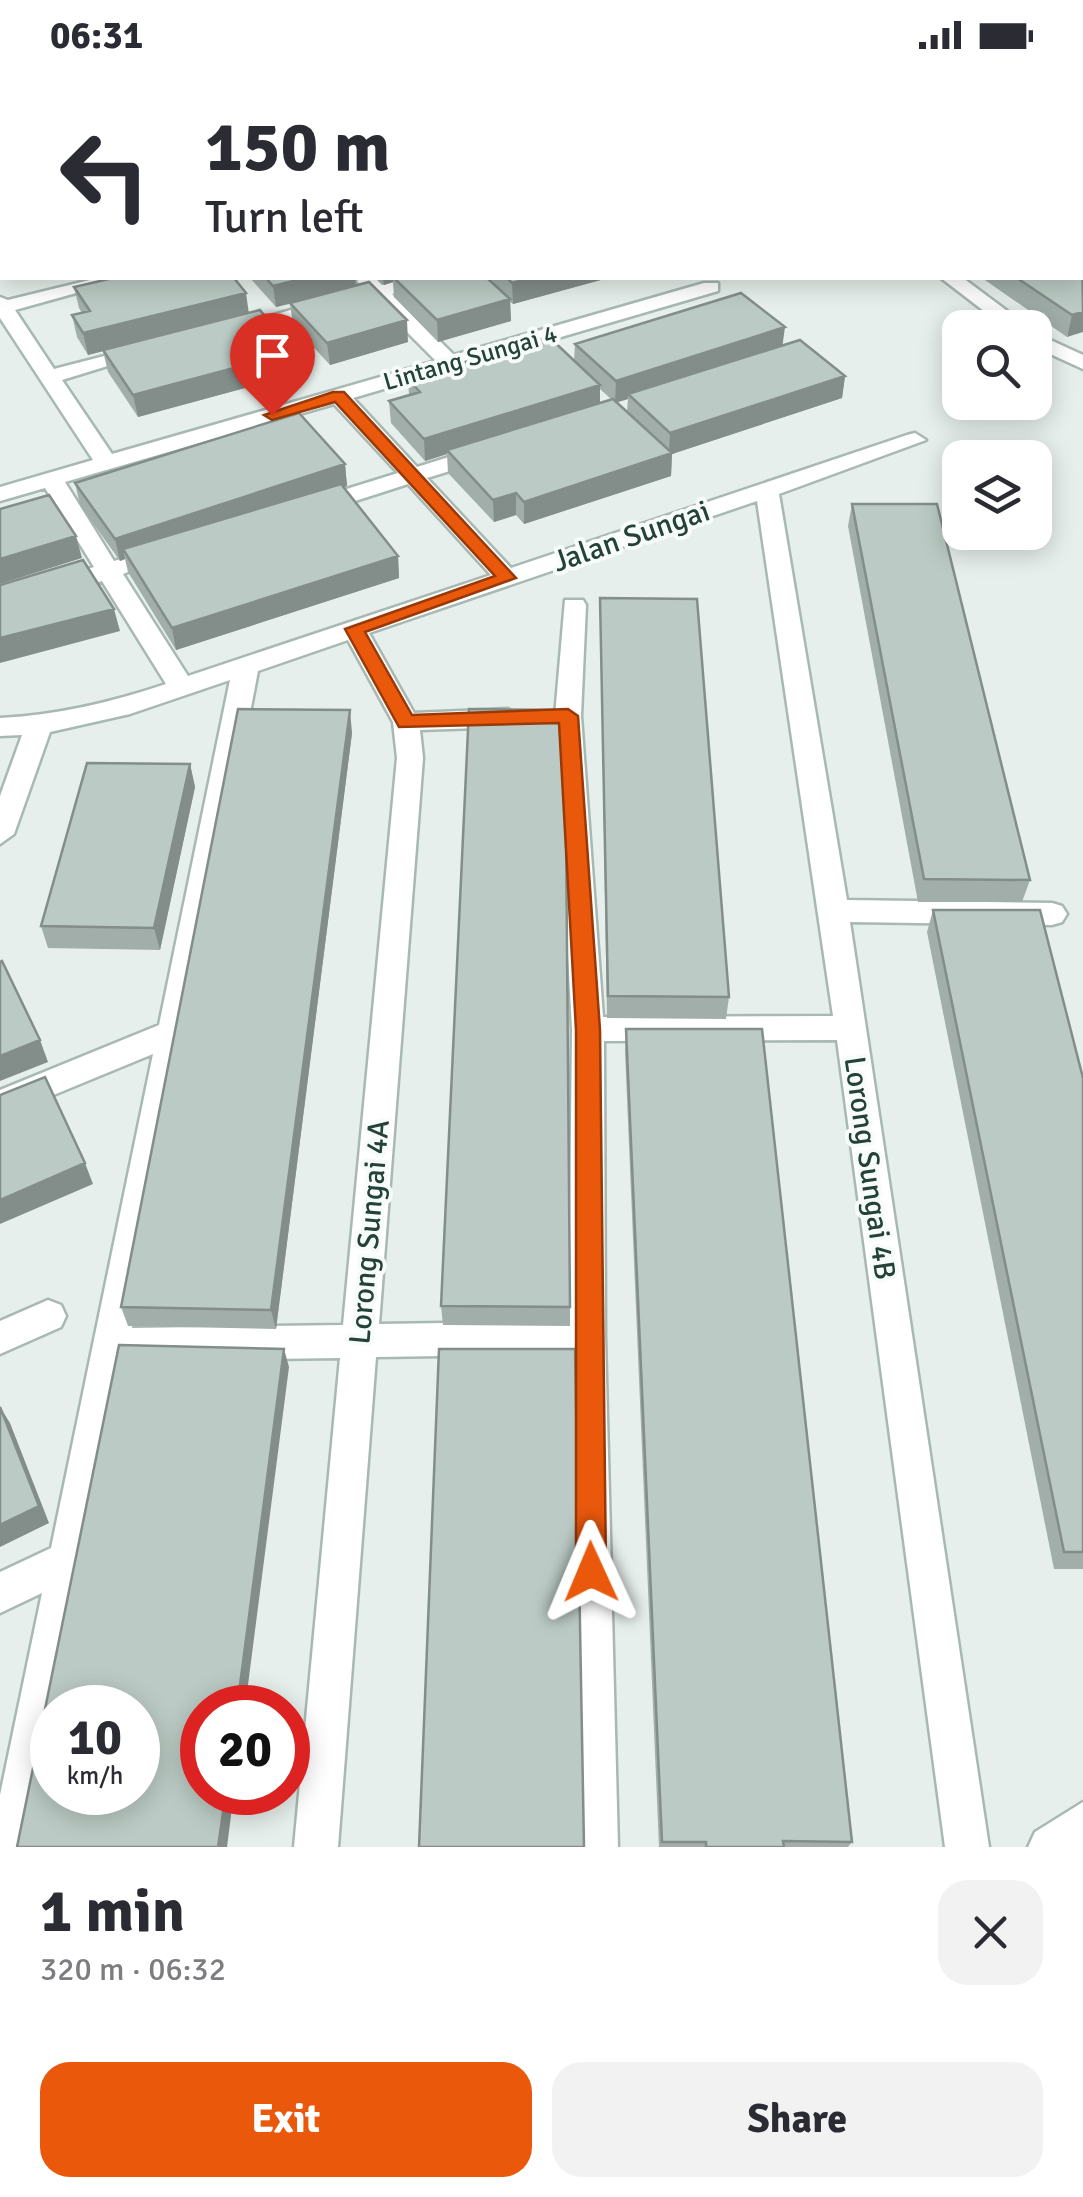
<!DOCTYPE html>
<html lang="en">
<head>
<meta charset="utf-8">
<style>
  body { margin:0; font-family:Signika,sans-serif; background:#f2f2f3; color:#2b2b33; height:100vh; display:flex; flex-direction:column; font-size:38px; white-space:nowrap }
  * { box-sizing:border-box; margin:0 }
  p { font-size:32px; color:#7c7c81 }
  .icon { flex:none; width:55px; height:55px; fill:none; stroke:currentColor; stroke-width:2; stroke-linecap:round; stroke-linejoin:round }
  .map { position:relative; height:1777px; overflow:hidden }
  .sheet { display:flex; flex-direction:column; background:#fff; flex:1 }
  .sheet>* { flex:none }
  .guide { position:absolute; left:0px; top:0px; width:1085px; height:210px; box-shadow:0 5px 25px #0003; background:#fff; color:#2b2b33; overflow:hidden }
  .fabs { position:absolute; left:942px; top:240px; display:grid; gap:20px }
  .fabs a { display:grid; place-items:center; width:110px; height:110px; border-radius:20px; background:#fff; box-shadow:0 5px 25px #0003; font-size:50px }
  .speed { position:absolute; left:30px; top:1615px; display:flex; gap:20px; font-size:50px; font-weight:700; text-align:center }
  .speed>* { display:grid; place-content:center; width:130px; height:130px; border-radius:50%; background:#fff; box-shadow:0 5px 25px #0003; line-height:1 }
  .speed small { font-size:25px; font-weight:400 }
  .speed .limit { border:15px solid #d22; background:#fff; color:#111 }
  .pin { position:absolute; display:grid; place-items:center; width:85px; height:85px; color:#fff; margin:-102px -42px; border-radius:50% 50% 50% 0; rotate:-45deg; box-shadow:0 0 10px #0007 }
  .pin .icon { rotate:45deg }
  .me { position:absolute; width:110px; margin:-55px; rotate:359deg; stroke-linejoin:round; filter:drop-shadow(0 0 8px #0008) }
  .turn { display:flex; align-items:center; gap:35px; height:210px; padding:0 40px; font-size:45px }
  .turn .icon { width:130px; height:130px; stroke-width:2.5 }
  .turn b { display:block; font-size:70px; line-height:85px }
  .round { display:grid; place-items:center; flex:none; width:105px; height:105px; border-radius:30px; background:#f2f2f3 }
  .headline { display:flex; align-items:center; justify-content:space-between; height:170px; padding:0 40px }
  h1 { font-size:60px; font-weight:700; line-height:75px }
  .primary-button { display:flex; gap:20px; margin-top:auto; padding:20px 40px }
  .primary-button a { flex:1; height:115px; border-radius:30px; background:#ea580c; color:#fff; font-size:40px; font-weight:700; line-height:115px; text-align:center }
  .primary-button a+a { background:#f2f2f3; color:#2b2b33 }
  .status { display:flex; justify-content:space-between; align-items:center; height:70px; padding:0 50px; background:#fff; direction:ltr }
  .status svg { height:28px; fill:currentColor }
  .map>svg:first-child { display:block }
</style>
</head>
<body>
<div class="status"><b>06:31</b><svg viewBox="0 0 49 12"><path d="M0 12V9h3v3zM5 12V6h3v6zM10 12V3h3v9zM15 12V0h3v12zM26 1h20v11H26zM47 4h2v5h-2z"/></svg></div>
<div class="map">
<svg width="1083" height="1777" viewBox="0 0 1083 1777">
  <rect width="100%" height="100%" fill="#e6efeb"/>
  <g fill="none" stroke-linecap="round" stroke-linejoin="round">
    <path fill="#8ec9d4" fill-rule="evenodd" d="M50,0H62L58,2H50Z
      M0,25H2V30H0Z"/>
    <defs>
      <path id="minor" d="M347,0H365L366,2H348Z
        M954,0H973L974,2H955Z
        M1082,151H1083V163H1082Z
        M1082,173H1083V185H1082Z
        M98,208H130L15,240L54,299L143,276L153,282L62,310L112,384L436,291L374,229L231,266L221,260L364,219L357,211L360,208H375L382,215L409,208H440L437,212L392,224L454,285L704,213H718V221L353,328L417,397L484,376L492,378V388L427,408L511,498L907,365L915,363L926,370L779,424L847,830L1052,833L1062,836L1067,844L1062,852L1052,855L850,852L989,1777H945L837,970L604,971L605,1267L618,1777H574L569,1284L376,1287L338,1777H294L340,1288L126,1291L59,1638H52V1674L33,1777H0V1725L42,1523L0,1543V1502L51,1478L153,984L0,1047V1020L159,955L230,610L130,644L50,662L14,764L0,774V726L22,665L0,666V648C58,645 112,632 166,614L102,511L0,543V527L94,497L45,418L0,431V417L93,390L0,248V227L8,230ZM334,334L398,403L305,432V442H321L408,414L491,505L188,606L123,504L176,483L164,476L114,491L65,412ZM757,431L833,946L603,947L581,646L586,535L583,530H565L555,646L572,959L569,1251L379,1254L423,688L420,660L508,657L521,648L508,639L414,643L369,563ZM348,570L393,652L397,688L343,1255L132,1258L258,601Z
        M941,208H963L1030,258H1006Z
        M1035,263L1083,285V299L1035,277Z
        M48,1230L61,1235L66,1246L61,1257L0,1284V1251Z
        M1083,1732V1777H1028L1035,1762Z"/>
    </defs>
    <use href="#minor" stroke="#a8b8b2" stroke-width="5"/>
    <use href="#minor" fill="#fff" fill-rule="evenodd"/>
  </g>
  <path fill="#a1aea9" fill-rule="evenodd" d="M1002,0H1083V13L1082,2H1006Z
    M0,105H2V135L0,131Z
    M250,208H355L356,216L408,272L330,295L293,255L290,234L276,237Z
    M376,208H608L513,234L510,232L511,251L438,272L394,227L393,212L384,215Z
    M982,208H1082L1067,267Z
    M74,217L249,243L294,282L297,304L138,347L108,302L103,281L88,285L77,267L72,245L82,243L79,238Z
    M575,274L783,275L845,306L842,328L672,384L671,406L524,454L516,445L494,452L448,403L447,384L425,391L391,353L389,331L409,325L408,309L574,291ZM600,319L612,330L600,333ZM628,329L627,342L617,332Z
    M345,394L347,416L343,417L398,486L399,508L176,580L128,502L125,489L120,491L80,435L75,413Z
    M852,434L1030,810L1022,832H918L848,456Z
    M600,528L729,927L726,949L607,948Z
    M352,663L276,1259L128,1256L121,1237Z
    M190,694L195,717L160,880L48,878L41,856Z
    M933,840L1083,1008V1499H1054L927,862Z
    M626,959L852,1772L848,1777H659L625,981Z
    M441,1236L570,1237V1256L443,1255Z"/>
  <path fill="#838d89" d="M0,0H22V2H2V18H0Z
    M1061,0H1083L1082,13V2H1052Z
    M305,208H355L356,216L276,237L273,216Z
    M383,208H393V212L384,215Z
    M531,208H608L513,234L512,213Z
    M246,223L249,244L88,285L83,263Z
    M510,229L511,251L438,272L437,250Z
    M1083,242V262L1067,267L1072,245Z
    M407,250L408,272L330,295L327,273Z
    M785,257L782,279L628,324V329L615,333L616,311Z
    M294,282L297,304L138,347L133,325Z
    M845,306L842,328L672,384L671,406L524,454V432L669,384L670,363Z
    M600,315V337L447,380V384L425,391L424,369Z
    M345,394L347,416L128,488L123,479L125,489L120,491L115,469Z
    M516,423V445L494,452L493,430Z
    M76,466L82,488L0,514V489Z
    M398,486L399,508L176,580L172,558Z
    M114,539L120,561L0,593V568Z
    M350,640L352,663L276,1259L271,1240Z
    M190,694L195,717L160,880L154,858Z
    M40,970L48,992L0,1011V986Z
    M85,1093L93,1114L0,1154V1130Z
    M284,1279L289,1297L245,1638H237Z
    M0,1337L10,1353L49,1453L0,1477Z
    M226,1722H234L227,1777H218Z"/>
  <path fill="#bbcac4" stroke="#838d89" stroke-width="2.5" fill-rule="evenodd" d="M457,0H466L469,2H446Z
    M1041,0H1061L1052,2H1045Z
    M0,105H2V121L0,117Z
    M1082,184L1083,242L1072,245L1017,208H1082Z
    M113,208H234L246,223L83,263L72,245L90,241L74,217Z
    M266,208H305L273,216Z
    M394,208H487L510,229L437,250Z
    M507,208H531L512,213Z
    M369,212L407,250L327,273L290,233Z
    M741,223L785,257L616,311L575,274Z
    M260,240L294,282L133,325L103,280Z
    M549,267L600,315L424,369L389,331L420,322L408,309Z
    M800,270L845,306L670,363L628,324Z
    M613,329L672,383L524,432L516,423L493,430L447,380Z
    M299,343L345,394L115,469L75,413Z
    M341,414L398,486L172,558L123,479Z
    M49,425L76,466L0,489V439Z
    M852,434H937L1030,810L924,809Z
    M83,490L114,539L0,568V515Z
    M600,528L697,529L729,927L608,926Z
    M238,639L350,640L271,1240L121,1237Z
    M469,639L565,640L570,1237L441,1236Z
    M87,693L190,694L154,858L41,856Z
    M933,840H1040L1083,1008V1482H1064Z
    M2,891L40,970L0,986V892Z
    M626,959H762L852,1772L783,1771L784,1777H706V1772H662Z
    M45,1007L85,1093L0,1130V1025Z
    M119,1275L284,1279L237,1638H202V1722H226L218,1777H17ZM52,1638H138V1722H52Z
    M439,1279H575L584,1777H419Z
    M0,1337L39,1436L0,1455Z"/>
  <path fill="#ea580c" stroke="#983908" stroke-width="2.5" d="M333,322H344L516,508L365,562L412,645L568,639L578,646L600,960L606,1502L602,1513L591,1517L581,1513L576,1502V960L559,653L399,657L345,559L495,506L335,332L272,350L264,345Z"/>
  <g text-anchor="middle" stroke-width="8" stroke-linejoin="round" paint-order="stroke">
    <g font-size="25" fill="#24423a" stroke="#f7fbf9">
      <text transform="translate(470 287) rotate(-16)" y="9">Lintang Sungai 4</text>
    </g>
    <g font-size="30" fill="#24423a" stroke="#f7fbf9">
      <text transform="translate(631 466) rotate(-19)" y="10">Jalan Sungai</text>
      <text transform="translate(870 1098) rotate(82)" y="10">Lorong Sungai 4B</text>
      <text transform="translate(369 1162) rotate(-85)" y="10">Lorong Sungai 4A</text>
    </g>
  </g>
</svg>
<div class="fabs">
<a><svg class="icon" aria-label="search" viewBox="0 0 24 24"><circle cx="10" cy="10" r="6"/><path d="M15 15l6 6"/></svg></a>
<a><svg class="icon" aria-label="layers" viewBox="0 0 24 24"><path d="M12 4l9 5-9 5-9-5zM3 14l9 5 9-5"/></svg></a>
</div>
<div class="speed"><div>10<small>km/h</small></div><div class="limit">20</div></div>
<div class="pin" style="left:272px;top:345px;background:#d93025"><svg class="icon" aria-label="arrive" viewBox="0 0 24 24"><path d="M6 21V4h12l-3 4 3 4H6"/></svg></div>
<svg class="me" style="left:591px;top:1502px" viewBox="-20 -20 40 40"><path d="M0-17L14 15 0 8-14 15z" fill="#ea580c" stroke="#fff" stroke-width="4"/></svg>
<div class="guide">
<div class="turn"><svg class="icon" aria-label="left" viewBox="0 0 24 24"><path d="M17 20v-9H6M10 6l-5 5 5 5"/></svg><div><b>150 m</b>Turn left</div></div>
</div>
</div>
<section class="sheet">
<div class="headline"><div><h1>1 min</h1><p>320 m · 06:32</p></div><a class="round"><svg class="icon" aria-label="close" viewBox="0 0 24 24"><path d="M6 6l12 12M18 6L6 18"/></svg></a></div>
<div class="primary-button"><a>Exit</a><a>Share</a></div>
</section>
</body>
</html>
